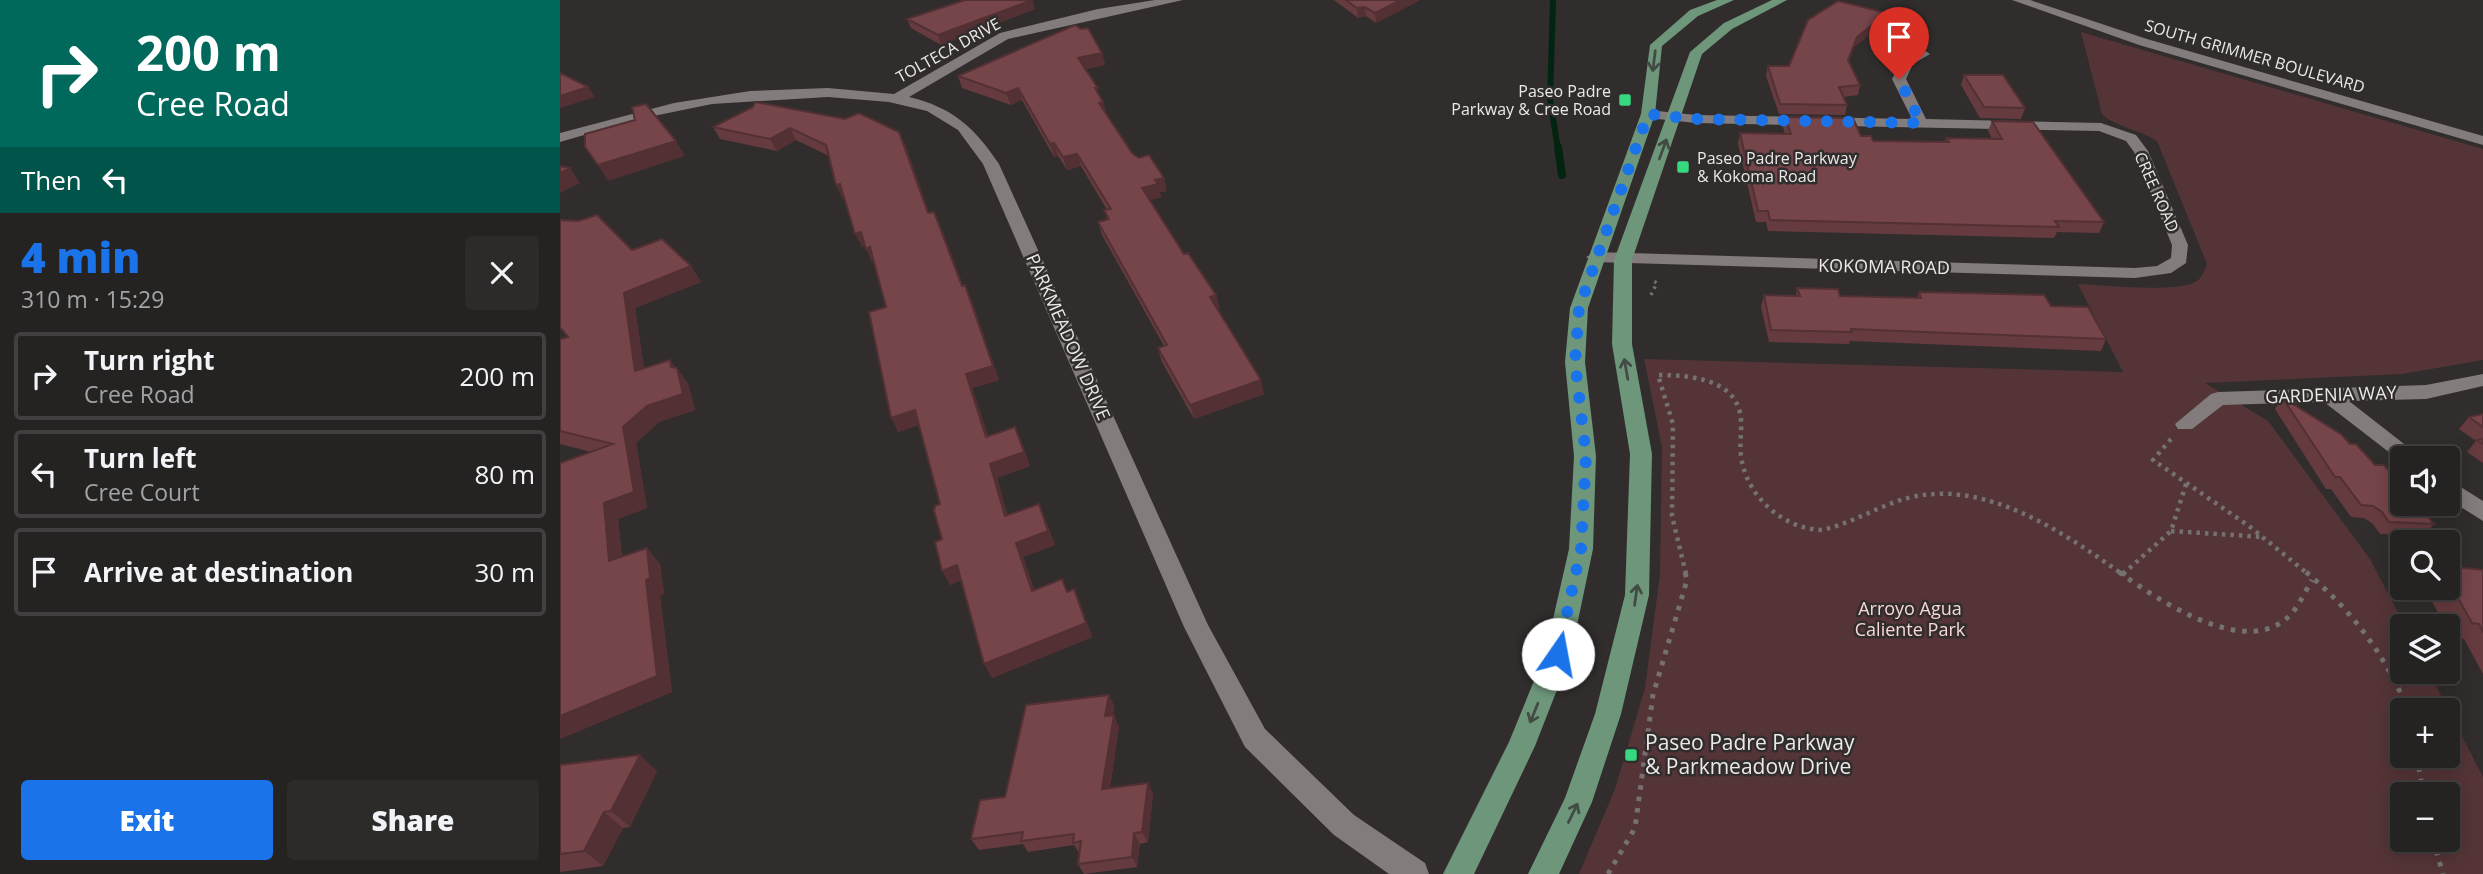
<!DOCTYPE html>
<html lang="en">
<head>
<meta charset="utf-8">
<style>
  body { margin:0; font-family:"Open Sans",sans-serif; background:#2d2a2a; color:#f1f3f6; height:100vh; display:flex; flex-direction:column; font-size:26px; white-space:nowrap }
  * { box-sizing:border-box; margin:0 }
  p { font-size:23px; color:#a3a4a5 }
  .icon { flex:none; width:38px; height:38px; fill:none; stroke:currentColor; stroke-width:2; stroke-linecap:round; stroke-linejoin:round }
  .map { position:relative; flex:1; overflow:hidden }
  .panel { display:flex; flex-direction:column; background:#252222; width:560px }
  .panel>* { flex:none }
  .hud { background:#00695c; color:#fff; overflow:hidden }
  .fabs { position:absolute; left:1830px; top:446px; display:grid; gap:14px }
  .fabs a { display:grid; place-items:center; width:70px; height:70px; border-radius:7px; background:#252222; box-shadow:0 4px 18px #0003,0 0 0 2px #423f40; font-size:35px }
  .pin { position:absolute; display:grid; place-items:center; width:60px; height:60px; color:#fff; margin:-72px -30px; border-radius:50% 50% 50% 0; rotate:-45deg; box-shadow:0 0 7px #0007 }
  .pin .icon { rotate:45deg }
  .me { position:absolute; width:77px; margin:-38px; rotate:12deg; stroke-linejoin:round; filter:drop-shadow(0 0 5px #0008) }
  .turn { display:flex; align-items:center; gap:24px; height:147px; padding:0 21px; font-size:32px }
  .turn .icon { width:91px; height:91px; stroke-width:2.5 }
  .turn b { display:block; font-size:49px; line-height:60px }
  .then { display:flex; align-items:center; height:66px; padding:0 21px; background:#0003; gap:14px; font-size:26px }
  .round { display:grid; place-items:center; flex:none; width:74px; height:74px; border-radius:7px; background:#2d2a2a }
  .overview { display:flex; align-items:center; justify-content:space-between; height:119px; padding:0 21px }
  h1 { font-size:42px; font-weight:800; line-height:52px; color:#1a73e8 }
  .action { display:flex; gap:14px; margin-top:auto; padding:14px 21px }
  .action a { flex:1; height:80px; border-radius:7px; background:#1a73e8; color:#fff; font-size:28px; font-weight:800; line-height:80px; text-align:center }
  .action a+a { background:#2d2a2a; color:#f1f3f6 }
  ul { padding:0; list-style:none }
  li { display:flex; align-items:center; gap:21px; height:88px; margin:0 14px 10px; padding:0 7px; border:4px solid #423f40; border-radius:7px }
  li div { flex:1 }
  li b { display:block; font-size:26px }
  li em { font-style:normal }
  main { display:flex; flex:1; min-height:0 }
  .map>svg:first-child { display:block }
</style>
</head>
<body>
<main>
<section class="panel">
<div class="hud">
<div class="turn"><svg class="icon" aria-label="right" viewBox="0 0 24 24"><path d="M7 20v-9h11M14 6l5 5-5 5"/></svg><div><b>200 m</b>Cree Road</div></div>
<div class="then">Then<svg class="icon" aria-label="left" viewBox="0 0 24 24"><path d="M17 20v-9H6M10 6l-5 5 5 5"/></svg></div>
</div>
<div class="overview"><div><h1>4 min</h1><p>310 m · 15:29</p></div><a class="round"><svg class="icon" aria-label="close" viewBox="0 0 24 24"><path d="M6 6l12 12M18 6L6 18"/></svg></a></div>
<ul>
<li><svg class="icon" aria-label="right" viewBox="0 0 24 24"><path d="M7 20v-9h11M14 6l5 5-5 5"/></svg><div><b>Turn right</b><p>Cree Road</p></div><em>200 m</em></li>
<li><svg class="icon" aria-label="left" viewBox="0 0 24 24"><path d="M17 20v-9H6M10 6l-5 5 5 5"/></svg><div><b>Turn left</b><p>Cree Court</p></div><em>80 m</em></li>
<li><svg class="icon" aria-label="arrive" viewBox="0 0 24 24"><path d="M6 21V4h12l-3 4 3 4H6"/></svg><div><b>Arrive at destination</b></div><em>30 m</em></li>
</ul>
<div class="action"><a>Exit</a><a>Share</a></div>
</section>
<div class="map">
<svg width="1923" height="874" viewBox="0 0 1923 874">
  <rect width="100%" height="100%" fill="#312d2d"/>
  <path fill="#543437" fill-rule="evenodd" d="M1521,32L1923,149V360L1842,374L1645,383L1708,421L1810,559L1845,626L1843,672H1869L1923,777V874H1019L1055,789L1085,688L1100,574L1102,447L1084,359L1563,372L1518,284C1543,285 1616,293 1635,282C1642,279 1644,271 1647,264L1597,141C1583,131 1551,125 1542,114ZM1843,710H1888V756H1843ZM1843,794H1888V840H1843Z"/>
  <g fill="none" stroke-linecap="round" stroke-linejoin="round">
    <path stroke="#032411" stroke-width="6" d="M993,0L990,100L998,149"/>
    <path stroke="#032411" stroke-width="8" d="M998,147L1002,175"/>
    <path stroke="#757171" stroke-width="3.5" stroke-dasharray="2.5 4.5" stroke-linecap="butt" d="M1091,295L1097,283L1092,280"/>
    <path stroke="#757171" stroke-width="4.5" stroke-dasharray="3.5 5" stroke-linecap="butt" d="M1611,439L1593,460L1689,526L1748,574
      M1611,531L1704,537
      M1126,574L1112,516L1113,424L1098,375C1126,375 1173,378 1180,413C1183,427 1179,442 1181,456C1186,496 1223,529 1262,530C1294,523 1321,504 1352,497C1428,480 1504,533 1562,574
      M1563,574L1611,531L1627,481"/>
    <path stroke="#757171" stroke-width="5" stroke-dasharray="4.5 7" stroke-linecap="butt" d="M1559,572C1598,600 1690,663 1733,612C1740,603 1746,590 1752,580
      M1746,572C1792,611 1825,654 1848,710
      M1562,575L1565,572
      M1857,756L1863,794
      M1873,840L1883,874
      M1048,874L1075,828L1093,695L1127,580L1125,572"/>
    <path fill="#827c7c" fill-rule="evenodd" d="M595,0H623L448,39L349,97C392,107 415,128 439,164L648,625L705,729L794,815L865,863L869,874H829L774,835L685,747L624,627L423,164L398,130L367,111L329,102L268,97L152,104L79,119L0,142V133L114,103L190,91L268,88L334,94L440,33L538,9Z
      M1452,0H1470L1587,39L1923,136V145L1579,45Z
      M1364,50L1370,54L1353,64L1346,79L1366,119L1541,123L1576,135L1588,151L1628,245L1626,263L1611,273L1575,278L1035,262L1026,257L1035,252L1575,268L1597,266L1611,258L1612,245L1574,152L1566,141L1539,131L1136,123L1088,118L1081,114L1088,110L1136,115L1352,119L1332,79L1343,59Z
      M1923,374V386L1866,399L1789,401L1862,458H1843V463L1764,402L1663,405L1632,429H1618L1615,424L1651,394L1658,392L1866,385Z
      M1888,479L1923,501V521L1888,499Z"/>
    <path fill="#6d967a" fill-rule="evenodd" d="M1157,0H1174L1138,16L1102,46L1095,114L1028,308L1025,362L1036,456L1033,549L1011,654L975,746L914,874H883L949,742L985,654L1009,549L1014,456L1005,362L1010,308L1081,114L1090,45L1130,10Z
      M1212,0H1227L1172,29L1142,54L1072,260V344L1092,454L1089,595L1061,714L1032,802L999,874H968L1005,798L1035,714L1065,595L1070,454L1052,344L1054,260L1130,52L1164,23Z"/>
  </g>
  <path fill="#653b3f" d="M472,0L475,9L381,45L351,28L347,19Z
    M774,0H860L816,23L806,16L798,18Z
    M1327,13L1325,23L1294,47L1289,62L1300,85L1298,95L1283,97L1287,105L1285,115L1219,114L1206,76L1208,66H1229Z
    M542,53L545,65L525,69L540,97L547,114L572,153L607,191L600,192L601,197L590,200L624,254L656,295L660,309H657L704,394L634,419L602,362L598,348L604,346L542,235L538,222L547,219L544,210H547L521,166L507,170L498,156L494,157L462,100L451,105L402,88L398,76Z
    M1404,75L1465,108L1461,119L1420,118L1401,85Z
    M193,107L345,144L369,213L380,225L403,286L411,299L439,380L412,388L428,436L461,441L470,466L437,478L447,515L479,504L495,545L463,557L474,590L508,592L514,589L520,603L532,637L432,678L402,580L390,585L382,539L380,504L359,425L338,432L326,307L314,261L312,262L305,246L302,247L284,197L282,198L269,156L236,140L217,151L160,139L153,127Z
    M1225,117L1301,136L1313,141L1385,142L1386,138L1432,139L1428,131L1432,121L1544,222L1539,233L1497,232L1494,238L1208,231L1206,222H1196L1178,144L1180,133L1225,134L1223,127Z
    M0,220L72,250L131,266L141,282L75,308L84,368H117L128,384L135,410L99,422L76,443L87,508L58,519L62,557L87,548L100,564L104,594L100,596L112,692L0,739V463L31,452L0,444V339L7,337L0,328Z
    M1237,288L1280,296L1357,298L1359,292L1546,339L1541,351L1290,341L1289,344L1209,342L1201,307L1204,295L1236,296Z
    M1722,397L1790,444L1815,465L1874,524L1863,535L1820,534L1813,524L1804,518L1791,517L1771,489H1766L1715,409Z
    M1923,414V463L1907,452L1916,441L1899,429L1909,417Z
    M1923,570V674L1904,639L1897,638L1884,615L1879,614L1864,588H1888Z
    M549,695L554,706L553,715L559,727L550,788L588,783L593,794L588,842L580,844L577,867L524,874L518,864L519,853L514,845L468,852L463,844L419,850L411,839L445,797Z
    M0,765L97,771L70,827L63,828L43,866L0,872Z"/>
  <path fill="#523033" d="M472,0L475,9L381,45L378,35Z
    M841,0H860L816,23L815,13Z
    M805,7L806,16L798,18L797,8Z
    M1327,13L1325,23L1294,47L1286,70L1288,60L1297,37Z
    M542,53L545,65L521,69L518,58Z
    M28,87L35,97L0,108V96Z
    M458,88L462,100L451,105L446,93Z
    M543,102L547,114L539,103Z
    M230,128L236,140L217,151L210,139Z
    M339,132L345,144L374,226L368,213Z
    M116,141L125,156L48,181L38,165Z
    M494,143L498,156L494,157L490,144Z
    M517,154L521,166L507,170L503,157Z
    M10,168L20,183L0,193V173Z
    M604,178L607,191L600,192L601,197L585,201L582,188L595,180Z
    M280,184L286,197L282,198L276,185Z
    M301,232L308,245L302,247L295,234Z
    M310,247L316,261L312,262L306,249Z
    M131,266L141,282L75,308L87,387L75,371L64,293Z
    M405,285L439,380L412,388L433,451L426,437L406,374Z
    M656,295L660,309L653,311L650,297Z
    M110,360L118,371L117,368L128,384L135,410L99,422L76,443L87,508L58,519L64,578L49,561L44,503L63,427L111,367Z
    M701,380L704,394L634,419L630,405Z
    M355,410L362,424L338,432L331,418Z
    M455,427L470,466L437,478L452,530L445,516L430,464Z
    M479,504L495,545L463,557L479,605L472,591L456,543Z
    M87,548L100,564L104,594L100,596L112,692L0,739V716L86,580Z
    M397,565L405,579L390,585L382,571Z
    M514,589L520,603L532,637L432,678L424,664Z
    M549,695L554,706L551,728L545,716Z
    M554,715L559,727L548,800L542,789Z
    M80,755L97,771L70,827L51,811Z
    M588,783L593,794L588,842L582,832Z
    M44,812L63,828L43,866L24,851Z
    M574,833L580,844L577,867L572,857Z"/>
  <path fill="#754549" stroke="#523033" stroke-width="2" d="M405,0H472L378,35L347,19Z
    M786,0H841L815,13L805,7L797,8Z
    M1278,1L1327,13L1297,37L1288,60L1300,85L1279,87L1287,105L1220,104L1208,66H1229L1248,20Z
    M515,25L521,29L528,28L542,53L518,58L538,88H535L543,102L539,103L572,153L579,158L589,155L604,178L595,180L598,184L582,188L624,254L628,253L656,295L650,297L701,380L630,405L598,348L607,345L538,222L549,219L544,210L551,209L517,154L503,157L494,143L490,144L458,88L446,93L398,76Z
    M0,73L28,87L0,96Z
    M1404,75H1443L1465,108L1424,107Z
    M195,102L285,119L299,113L339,132L368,213L374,212L402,286L405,285L433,366L406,374L426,437L455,427L464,452L430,464L445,516L479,504L488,531L456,543L472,591L502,579L507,592L514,589L526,623L424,664L397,565L382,571L375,542L382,539L374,511L375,506L380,504L355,410L331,418L309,312L326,307L310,247L306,249L301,232L295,234L280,184L276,185L266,145L230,128L210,139L153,127L193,107Z
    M86,104L116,141L38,165L25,147V134L75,120L72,107Z
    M1225,117L1293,118L1301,136H1311L1313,141L1389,142L1386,138L1442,139L1432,121L1473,122L1544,222L1495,221L1499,227L1210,220L1208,211H1198L1180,133L1231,134Z
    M0,166L10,168L0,173Z
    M37,215L72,250L102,239L131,266L64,293L75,371L110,360L111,367L117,368L123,394L87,406L63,427L74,492L44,503L49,561L87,548L90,578L86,580L97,676L0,716V463L53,444L0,431V339L8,337L0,327V220L18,221Z
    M1237,288L1278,289L1280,296L1361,298L1359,292L1484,295L1491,306L1528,307L1546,339L1291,329L1292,332L1211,330L1204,295L1240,296Z
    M1722,397L1782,435L1790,444H1796L1815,465H1824L1843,487V504H1857L1874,524L1829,522L1822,512L1813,506L1801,505L1780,477H1775Z
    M1923,414V427L1909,417Z
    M1923,439V444L1917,440Z
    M1888,566L1923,570V632L1919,624L1912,623L1899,600L1893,599L1887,588H1888Z
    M549,695L545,716L554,715L542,789L588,783L582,832L574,833L572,857L518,864L521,841L513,843L514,834L461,841L463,832L411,839L420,800L445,797L466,705Z
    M80,755L51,811L44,812L24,851L0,854V765Z"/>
  <defs><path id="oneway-shaft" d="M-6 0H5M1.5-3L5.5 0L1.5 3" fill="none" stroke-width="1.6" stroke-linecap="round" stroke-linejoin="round" transform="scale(1.75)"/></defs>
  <g stroke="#434c44">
    <use href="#oneway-shaft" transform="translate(1094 61) rotate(97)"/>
    <use href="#oneway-shaft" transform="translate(1103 149) rotate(-70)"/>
    <use href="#oneway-shaft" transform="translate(1066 369) rotate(-100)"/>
    <use href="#oneway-shaft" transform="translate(1076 595) rotate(-82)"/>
    <use href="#oneway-shaft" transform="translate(974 713) rotate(112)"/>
    <use href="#oneway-shaft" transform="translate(1013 813) rotate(-64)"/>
  </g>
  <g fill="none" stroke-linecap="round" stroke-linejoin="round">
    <path stroke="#1a73e8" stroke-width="12" stroke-dasharray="0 21.6" d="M998,654L1021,549L1026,456L1015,362L1019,308L1088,114L1136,119L1361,123L1339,79"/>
  </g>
  <g fill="#36d880" stroke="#312d2d" stroke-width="2.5">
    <rect x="1058" y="93" width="14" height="14" rx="3.5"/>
    <rect x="1116" y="160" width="14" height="14" rx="3.5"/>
    <rect x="1064" y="748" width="14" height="14" rx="3.5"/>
  </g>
  <g text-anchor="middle" stroke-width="5" stroke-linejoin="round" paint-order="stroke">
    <g font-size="16" fill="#ebe8e8" stroke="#312d2d">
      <text transform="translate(388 50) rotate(-29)" y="6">TOLTECA DRIVE</text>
      <text transform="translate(1695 56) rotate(16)" y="6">SOUTH GRIMMER BOULEVARD</text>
      <text transform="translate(1597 192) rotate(66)" y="6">CREE ROAD</text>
    </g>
    <g font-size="16" fill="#ebe8e8" stroke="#312d2d" text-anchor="end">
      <text x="1051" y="97">Paseo Padre<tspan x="1051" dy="18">Parkway &amp; Cree Road</tspan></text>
      <text x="1137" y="164" text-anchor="start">Paseo Padre Parkway<tspan x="1137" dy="18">&amp; Kokoma Road</tspan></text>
    </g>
    <g font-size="18" fill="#ebe8e8" stroke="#312d2d">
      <text transform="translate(1324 267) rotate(1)" y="6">KOKOMA ROAD</text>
      <text transform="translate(508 337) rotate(66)" y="6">PARKMEADOW DRIVE</text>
      <text transform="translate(1771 395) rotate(-2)" y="6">GARDENIA WAY</text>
    </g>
    <g font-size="18" fill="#f9d6d8" stroke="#312d2d">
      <text x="1350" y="615">Arroyo Agua<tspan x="1350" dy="21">Caliente Park</tspan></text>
    </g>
    <g font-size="21" fill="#ebe8e8" stroke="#312d2d" text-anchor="start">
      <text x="1085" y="750">Paseo Padre Parkway<tspan x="1085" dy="24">&amp; Parkmeadow Drive</tspan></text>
    </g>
  </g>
</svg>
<div class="fabs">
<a><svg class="icon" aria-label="sound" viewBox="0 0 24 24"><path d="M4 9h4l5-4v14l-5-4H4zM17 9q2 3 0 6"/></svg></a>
<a><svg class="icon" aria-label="search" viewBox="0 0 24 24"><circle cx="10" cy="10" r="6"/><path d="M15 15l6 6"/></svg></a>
<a><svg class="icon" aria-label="layers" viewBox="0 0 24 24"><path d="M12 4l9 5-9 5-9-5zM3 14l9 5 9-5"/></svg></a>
<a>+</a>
<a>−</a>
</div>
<div class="pin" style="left:1339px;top:79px;background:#d93025"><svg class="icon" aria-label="arrive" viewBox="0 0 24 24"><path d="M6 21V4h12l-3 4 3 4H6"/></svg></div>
<svg class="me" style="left:998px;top:654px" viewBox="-20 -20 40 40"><circle r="19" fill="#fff"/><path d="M0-13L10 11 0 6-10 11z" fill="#1a73e8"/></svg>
</div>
</main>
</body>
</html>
